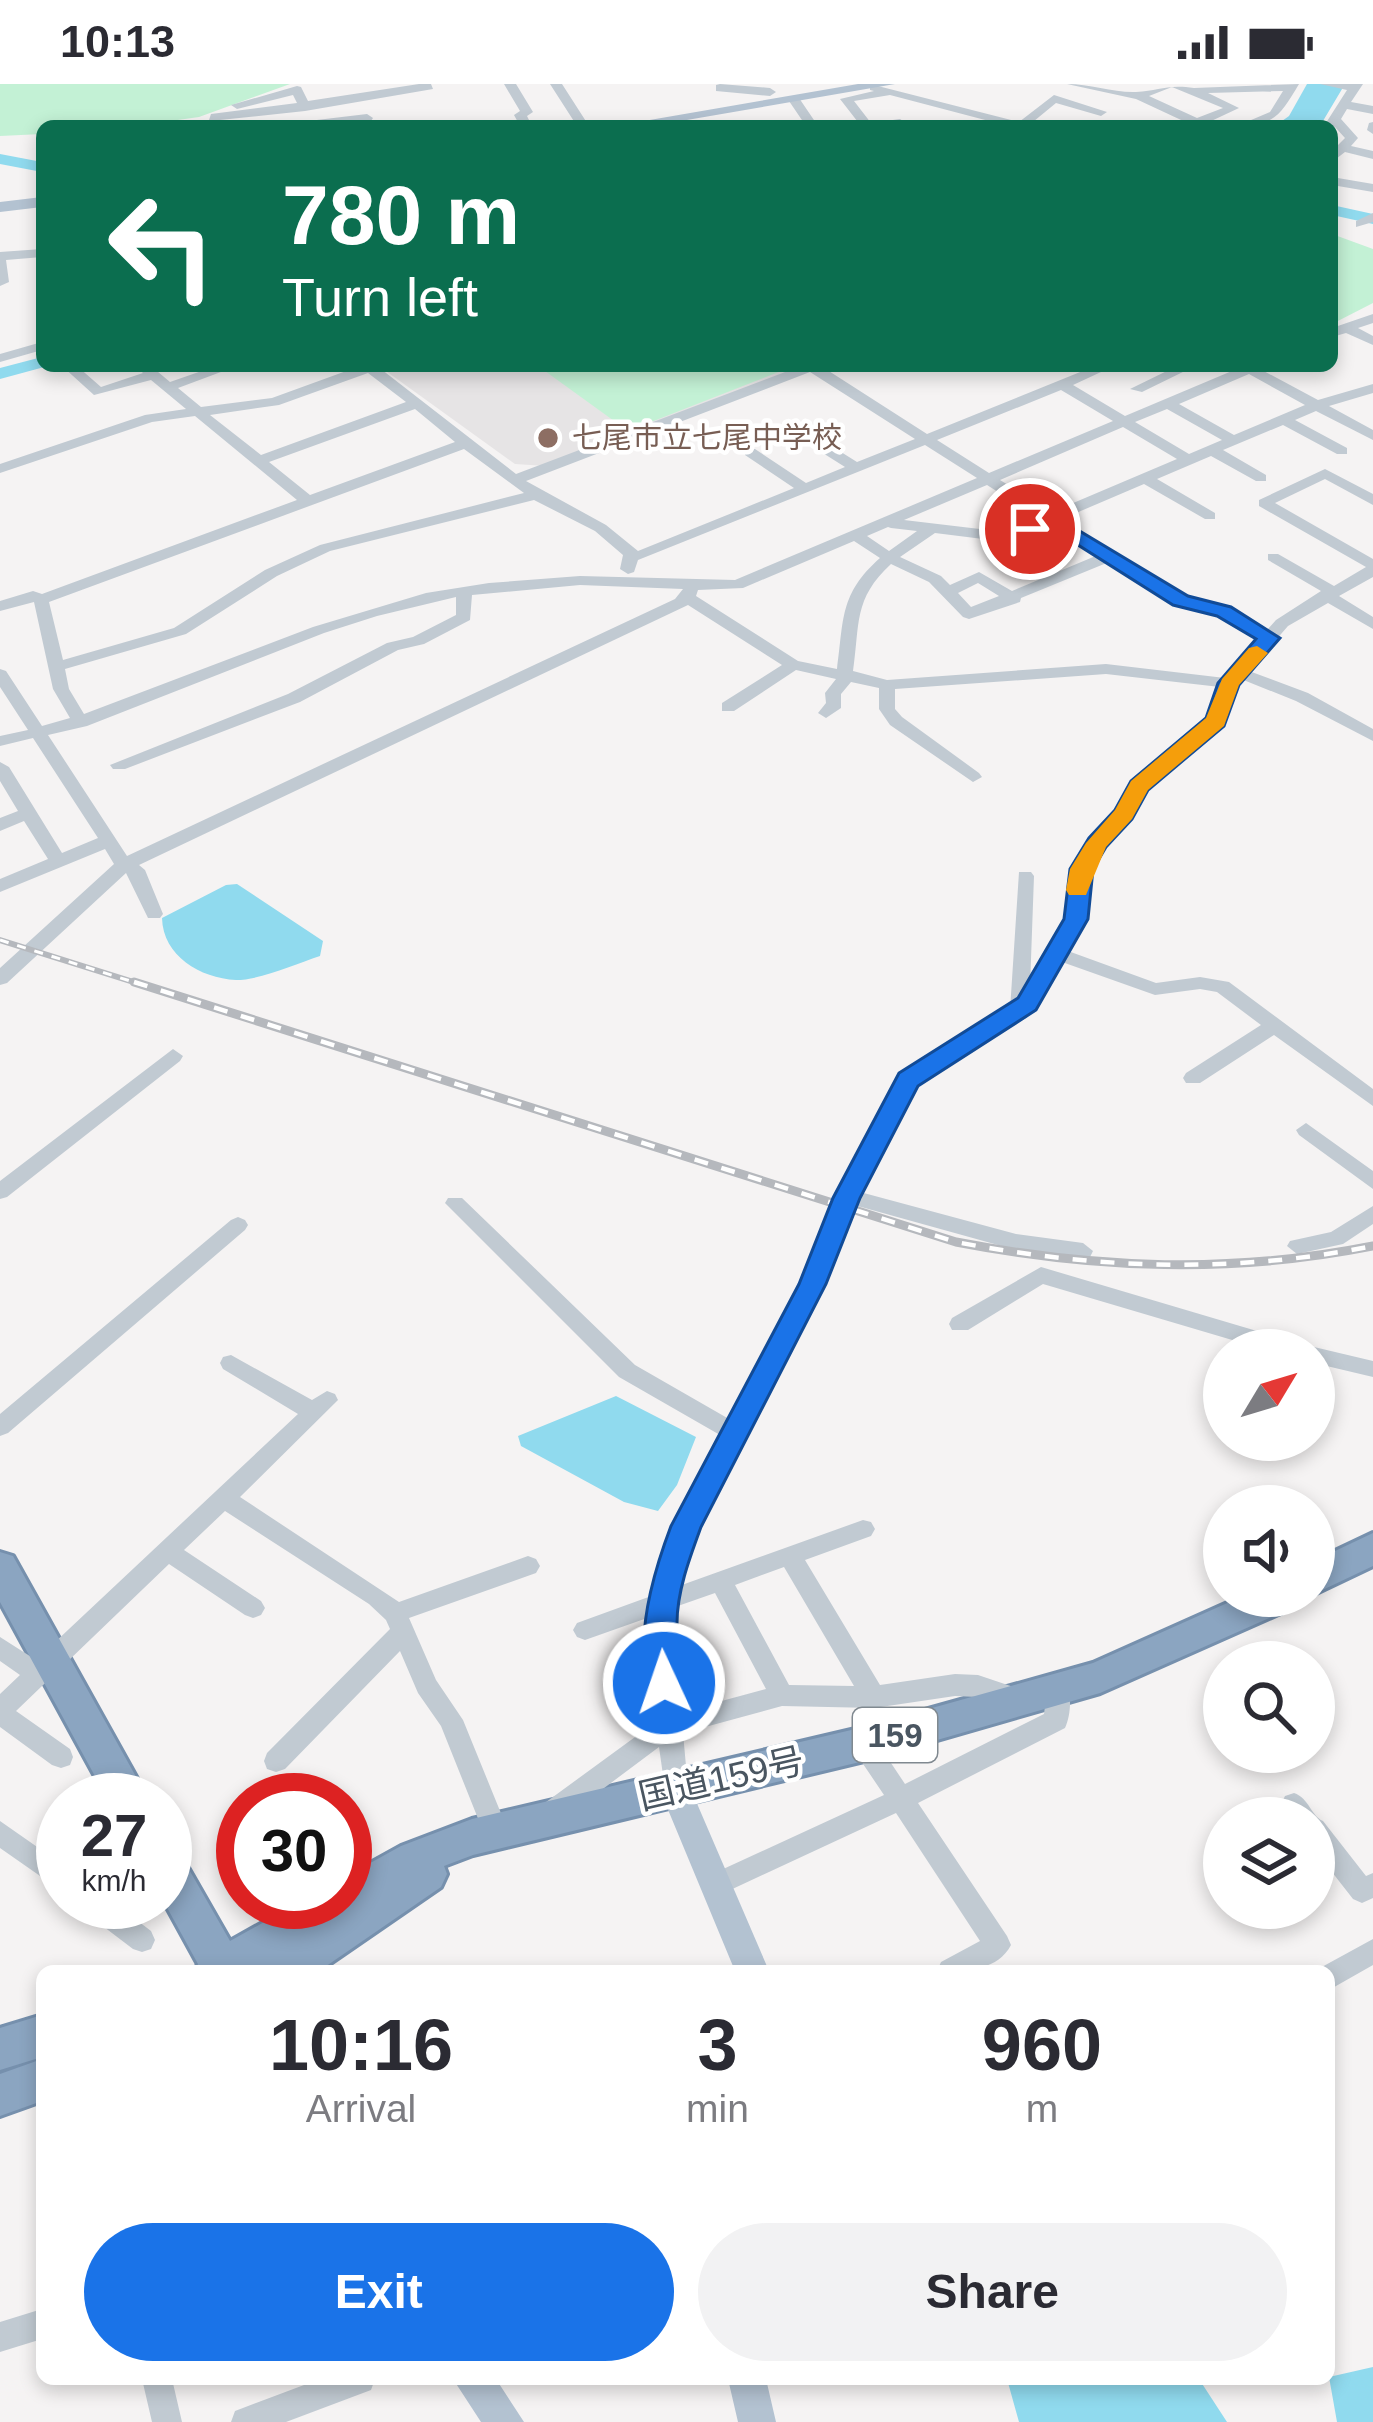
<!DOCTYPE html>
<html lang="en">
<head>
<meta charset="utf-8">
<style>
  body { margin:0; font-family:Helvetica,"Noto Sans JP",sans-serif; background:#f2f2f3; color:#2b2b33; height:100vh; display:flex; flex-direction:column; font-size:45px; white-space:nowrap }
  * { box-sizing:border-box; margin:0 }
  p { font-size:39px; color:#7c7c81 }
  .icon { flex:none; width:66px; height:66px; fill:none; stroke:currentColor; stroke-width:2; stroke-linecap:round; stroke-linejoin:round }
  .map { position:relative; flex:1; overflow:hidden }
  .side { position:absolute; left:36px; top:1881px; width:1299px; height:420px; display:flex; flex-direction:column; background:#fff; border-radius:18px; box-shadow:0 6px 18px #0003 }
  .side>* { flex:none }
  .top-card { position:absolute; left:36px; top:36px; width:1302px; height:252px; border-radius:18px; box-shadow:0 6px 18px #0003; background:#0b6e4f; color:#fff; overflow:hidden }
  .needle { width:78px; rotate:52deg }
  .tools { position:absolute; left:1203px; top:1245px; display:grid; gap:24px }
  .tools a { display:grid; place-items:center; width:132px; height:132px; border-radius:50%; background:#fff; box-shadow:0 6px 18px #0003; font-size:60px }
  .speed { position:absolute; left:36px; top:1689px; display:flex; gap:24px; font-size:60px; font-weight:700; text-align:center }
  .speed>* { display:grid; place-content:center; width:156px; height:156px; border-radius:50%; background:#fff; box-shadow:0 6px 18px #0003; line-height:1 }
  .speed small { font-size:30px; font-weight:400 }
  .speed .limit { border:18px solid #d22; background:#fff; color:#111 }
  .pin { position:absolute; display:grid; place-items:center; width:102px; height:102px; color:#fff; margin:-51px; border:6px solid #fff; border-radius:50%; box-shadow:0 3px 12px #0007 }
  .me { position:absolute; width:132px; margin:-66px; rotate:357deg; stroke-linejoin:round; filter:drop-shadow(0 0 9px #0008) }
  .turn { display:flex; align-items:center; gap:42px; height:252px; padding:0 48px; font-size:54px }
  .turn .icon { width:156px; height:156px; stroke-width:2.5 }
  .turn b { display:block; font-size:84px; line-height:102px }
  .eta { display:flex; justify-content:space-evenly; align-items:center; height:204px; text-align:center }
  .eta b { font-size:72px; font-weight:700; line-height:84px }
  .cta { display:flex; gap:24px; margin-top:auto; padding:24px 48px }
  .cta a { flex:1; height:138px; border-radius:72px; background:#1a73e8; color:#fff; font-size:48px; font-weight:700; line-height:138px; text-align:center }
  .cta a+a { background:#f2f2f3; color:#2b2b33 }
  .status { display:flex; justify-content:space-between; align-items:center; height:84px; padding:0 60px; background:#fff; direction:ltr }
  .status svg { height:33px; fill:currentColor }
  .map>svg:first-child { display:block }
</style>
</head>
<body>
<div class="status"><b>10:13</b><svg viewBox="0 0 49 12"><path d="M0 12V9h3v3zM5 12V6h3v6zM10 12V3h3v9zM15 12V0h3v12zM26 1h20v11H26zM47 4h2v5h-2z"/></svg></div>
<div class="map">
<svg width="1373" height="2338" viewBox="0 0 1373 2338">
  <rect width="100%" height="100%" fill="#f5f3f3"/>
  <path fill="#e6e4e5" d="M379,282H800L801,283L546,382L515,380Z"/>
  <path fill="#c3f1d5" d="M0,0H290L199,33L135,42H42V50L0,52Z
    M1332,150L1373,165V219L1332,240Z
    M538,282H794L628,347Z"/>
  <path fill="#90daee" d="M1307,0H1345L1320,42H1275L1289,32Z
    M237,800L323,857L320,872C295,880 261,896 236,896C200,894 163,872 162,834L226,801Z
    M616,1312L696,1353L677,1401L658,1427L624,1418L521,1362L518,1352Z
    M1373,2283V2338H1337L1329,2293Z
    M1007,2295H1199L1227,2338H1019Z"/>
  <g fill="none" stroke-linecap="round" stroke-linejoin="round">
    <path fill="#90daee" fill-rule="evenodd" d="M0,70L42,78V88L0,80Z
      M1332,121L1373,130V140L1332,131Z
      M42,273V282H48L0,295V284Z"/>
    <defs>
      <path id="highway" d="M1373,1449V1482L1314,1510V1477Z
        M0,1468L13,1472L149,1716H108L0,1518Z
        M1243,1512H1300L1294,1523L1100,1609L864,1677L473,1771L444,1782L447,1790L441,1803L319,1887H263L266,1881L255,1887H195L198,1880L164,1818L165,1762L179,1768L230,1857L300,1818H345V1793L401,1762L472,1735L864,1643L1093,1579Z
        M42,1931V1973L0,1986V1944Z
        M42,1975V2017L0,2032V1990Z"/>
    </defs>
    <use href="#highway" stroke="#7690ad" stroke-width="6"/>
    <path fill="#c1cad2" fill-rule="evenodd" d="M419,0H431L433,5L305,27L220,36L219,42H207L211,30L297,19L293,11L237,25L231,21L297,2L301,3L308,17Z
      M504,0H516L533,28L527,32L532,42H520L514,31L520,27Z
      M550,0H562L589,42H577Z
      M720,0L770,4L776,8L770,12L716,7V1Z
      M870,0L1019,38L1054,11L1107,28L1101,32L1056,19L1028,42H1008L890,11L854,17L871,39L900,35L906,39L904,42H861L840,15L874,7L870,6Z
      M1067,0C1090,0 1115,9 1136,8C1159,7 1167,0 1194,4L1299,0C1281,30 1275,42 1237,42L1270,28L1283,7L1208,9L1239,24L1207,39L1210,42H1194L1136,15ZM1172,3L1223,24L1197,34L1149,12Z
      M1320,0H1363L1351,18L1373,22V30L1347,25L1341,35L1358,54L1351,62L1373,67V75L1345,68L1332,78V67L1345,54L1335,43L1324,42L1347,6Z
      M795,13L799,14L818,42H806L789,17Z
      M367,30L373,34L371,37L294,42L300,38Z
      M1373,38V50L1367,46L1369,39Z
      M1332,93L1373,100V108L1332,101Z
      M1373,129V138L1356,143V137Z
      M42,165V173L6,176L9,198L0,202V168Z
      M1373,230V239L1358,244L1373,252V261L1346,249L1332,253V244Z
      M42,258V266L0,278V270Z
      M62,282H77L101,303L143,289L135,282H151L170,298L216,282H237L178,304L201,323L272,314L360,282H377L516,390L801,282H821L927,350L1095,282H1114L1073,301L1125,332L1239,284L1237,282H1263L1260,285L1318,316L1373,300V309L1329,322L1373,346V356L1316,327L1295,336L1347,364V370H1337L1283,341L1223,366L1266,391V397H1256L1211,372L1157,395L1215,429V435H1205L1144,400L1062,435L1181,510L1230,525L1267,546L1276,536L1321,507L1268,476V470H1278L1334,502L1366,483L1259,422V416L1325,385L1373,410V421L1325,395L1275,419L1373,475V493L1339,512L1373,533V545L1328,519L1288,542L1249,587L1308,609L1373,645V657L1296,617L1241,595L1223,641L1145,706L1091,785L1085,835L1068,867L1156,899L1200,893L1229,898L1373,1005V1022L1274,951L1200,999H1186L1183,994L1186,989L1261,941L1217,908L1200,905L1155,911L1062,878L1044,911L1026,934L938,982L916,1000L860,1108L1016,1150L1083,1159L1093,1167L1090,1173L1083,1175L1016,1166L854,1121L823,1200L716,1402L684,1479L679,1502L863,1436L871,1438L875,1445L871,1452L805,1476L880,1601L955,1590L978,1591L1025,1607L1028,1615L1025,1623L1016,1626L978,1613L955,1612L874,1624L782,1622L683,1649L688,1704L684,1712L675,1715L666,1712L659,1663L560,1737L551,1740L542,1737L538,1729L542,1721L657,1637L650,1533L585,1556L577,1553L573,1546L577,1539L654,1511C665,1454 693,1402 720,1351L619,1293L445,1119L448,1114H462L635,1281L729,1335L801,1200L836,1114L901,991L924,972L1010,926L1019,788H1031L1034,792L1030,903L1067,835L1073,785L1133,698L1209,635L1220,603L1106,590L895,605V625L902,633L979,689L982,693L973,698L890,641L879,625V604L851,598L841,610V624L826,634L818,629L826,619L825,609L836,595L796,586L734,627H722V619L782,581L688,521L139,781L145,786L163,830L160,834H148L126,789L7,899L0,901V884L114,780L105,765L0,808V795L48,775L24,737L0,747V734L18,727L0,697V678L9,683L62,769L98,754L33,654L0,662V652L28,646L0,603V585L6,587L42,642L70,634L53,605L34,518L0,527V517L33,507L42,510L297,416L195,332L152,338L0,389V380L145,331L186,325L151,296L94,311ZM810,288L915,355L857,378L809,348H799V354L845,383L806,399L755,365H745V371L794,404L638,467L606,441L526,397ZM368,289L406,318L261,371L210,331L279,321ZM1249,290L1305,321L1234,351L1179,320ZM1061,306L1113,337L989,389L937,356ZM415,325L455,358L310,411L269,378ZM1167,325L1222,356L1189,370L1135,338ZM1123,343L1177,375L1052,428L1000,396ZM925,361L977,394L735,496L580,492L489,499L426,509L313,543L84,630L69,605L65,585L186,550L277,492L330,467L534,416L595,447L623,471L620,485L628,490L634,488L638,476ZM464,365L524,409L320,461L265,486L174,544L63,576L49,518ZM987,401L1039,434L1005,448L904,436ZM1050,440L1098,471L1012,507L979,488L950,501L941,492L900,473L935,449L1007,458ZM888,443L891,444L917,447L889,467L867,452ZM854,457L880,474C839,510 844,536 837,585L798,577L696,512L698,506L743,504ZM1109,478L1169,516L1218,531L1259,555L1225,594L1106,580L887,596L853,587C860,540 853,515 891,480L929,498L963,533L969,535L1020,518L1021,514ZM978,499L999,512L971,523L958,509ZM580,501L683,505L675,515L127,772L48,651L87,642L324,549L377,532L456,513V531L413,553L387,559L288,610L110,681L113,685H125L300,618L398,566L424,560L470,536L472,511ZM784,1483L854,1602L789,1601L735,1501ZM715,1509L766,1605L681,1628L673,1535L675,1523Z
      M1175,283L1187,286L1142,308L1130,305Z
      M173,965L183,972L180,977L7,1113L0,1115V1097Z
      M1306,1039L1373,1087V1105L1299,1051L1296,1046Z
      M1373,1122V1140L1343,1160L1297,1170L1287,1162L1290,1157L1331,1148Z
      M238,1133L245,1136L248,1141L245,1146L8,1349L0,1352V1330L231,1136Z
      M1041,1183L1294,1258L1302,1260L1305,1266H1266L1043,1200L968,1246H952L949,1240L952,1234Z
      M1314,1263L1373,1277V1293L1314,1279V1266H1306Z
      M231,1271L312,1316L327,1307L335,1310L338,1316L240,1413L399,1518L528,1472L536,1475L540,1482L536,1489L409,1534L436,1596L463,1636L509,1749L505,1757L496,1761L487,1757L441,1642L418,1609L400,1567L285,1685L276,1688L267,1685L264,1677L267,1669L390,1545L386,1536L369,1520L225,1427L184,1466L261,1517L265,1524L261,1531L253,1534L245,1531L169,1480L16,1627L70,1665L73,1673L70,1681L61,1684L52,1681L0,1643V1610L20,1591L0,1577V1553L36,1576L298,1330L223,1285L220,1279L223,1273Z
      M1057,1594L1066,1598C1072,1610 1071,1631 1065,1644L918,1719L1007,1852L1011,1861C997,1888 963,1887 937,1887L941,1878L980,1857L896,1729L726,1808L717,1812L708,1808L704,1800L708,1792L884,1711L855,1668L852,1660L855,1652L864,1649L873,1652L905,1700L1044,1630L1048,1598Z
      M1294,1709C1309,1714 1311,1732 1323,1737L1366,1792L1373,1789V1814L1362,1819L1353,1815L1314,1765V1734H1290L1281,1720L1285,1712Z
      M0,1737L63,1781V1808L0,1764Z
      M79,1818H113L151,1847L155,1856L151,1865L142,1868L133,1865L83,1827Z
      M1373,1855V1881L1329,1906V1887H1318L1320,1884Z
      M42,2225V2255L0,2268V2238Z
      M142,2295H172L182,2338H152Z
      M320,2295H375L371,2306L286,2338H231L235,2327Z"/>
    <path fill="#b3c2d1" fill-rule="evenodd" d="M858,0H895L652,42H615Z
      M42,113V123L0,128V118Z
      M675,1690L686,1694L769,1887H735L659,1704L664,1694Z
      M453,2295H496L524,2338H481Z
      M728,2295H766L776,2338H738Z"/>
    <use href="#highway" fill="#8ba5c1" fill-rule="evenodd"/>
    <defs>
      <path id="rail-far1" d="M0,856L143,901"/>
      <path id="rail" d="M134,898L956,1158C1097,1185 1232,1190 1373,1162"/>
    </defs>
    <use href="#rail-far1" stroke="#b5b8bd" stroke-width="6"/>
    <use href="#rail" stroke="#b5b8bd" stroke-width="9"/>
    <use href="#rail-far1" stroke="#fff" stroke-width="3" stroke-dasharray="9" stroke-linecap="butt"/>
    <use href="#rail" stroke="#fff" stroke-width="4.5" stroke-dasharray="14" stroke-linecap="butt"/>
  </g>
  <path fill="#1a73e8" stroke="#114b97" stroke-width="3" d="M1053,431L1188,512L1231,523L1280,554L1239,601L1224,642L1148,706L1132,735L1106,763L1093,785L1088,835L1036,926L918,1002L860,1114L826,1200L701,1443C690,1473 677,1507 677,1539C676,1562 686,1588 676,1608L664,1612L653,1608C631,1562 654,1487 671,1442L799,1200L833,1114L899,989L1018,914L1064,835L1070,785L1089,754L1115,726L1131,697L1206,634L1218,599L1256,555L1217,532L1173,521L1051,444L1030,451L1020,445Z"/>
  <path fill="#f59e0b" d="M1257,562L1268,569L1239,601L1224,642L1148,706L1132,735L1106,763L1086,811H1069L1066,806L1070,785L1086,759L1115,726L1131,697L1206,634L1222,595L1249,564Z"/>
  <circle fill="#8d6e63" stroke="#fff" stroke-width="4.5" cx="548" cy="354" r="12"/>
  <g text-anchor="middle" stroke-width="9" stroke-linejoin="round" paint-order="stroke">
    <g font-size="30" fill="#785e54" stroke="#fff" text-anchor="start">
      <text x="572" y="364">七尾市立七尾中学校</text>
    </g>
    <rect fill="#fff" stroke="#808990" stroke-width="3" x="853" y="1624" width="84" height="54" rx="9"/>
    <g font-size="33" font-weight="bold" fill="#4a5661">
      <text x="895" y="1663">159</text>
    </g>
    <g font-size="36" fill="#4a5661" stroke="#fff">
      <text transform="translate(721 1694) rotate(-13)" y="13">国道159号</text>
    </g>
  </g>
</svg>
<div class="tools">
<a><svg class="needle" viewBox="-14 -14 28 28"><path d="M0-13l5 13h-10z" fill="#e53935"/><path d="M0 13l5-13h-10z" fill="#7c7c81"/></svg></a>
<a><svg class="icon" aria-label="sound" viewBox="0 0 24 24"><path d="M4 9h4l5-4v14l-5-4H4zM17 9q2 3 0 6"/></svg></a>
<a><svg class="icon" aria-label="search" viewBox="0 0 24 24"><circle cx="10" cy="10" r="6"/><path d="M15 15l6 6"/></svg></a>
<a><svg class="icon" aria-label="layers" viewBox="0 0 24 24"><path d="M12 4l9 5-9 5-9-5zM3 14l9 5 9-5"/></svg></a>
</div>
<div class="speed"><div>27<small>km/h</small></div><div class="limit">30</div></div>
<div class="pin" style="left:1030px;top:445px;background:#d93025"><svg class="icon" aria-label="arrive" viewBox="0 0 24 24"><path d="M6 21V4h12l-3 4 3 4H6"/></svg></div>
<svg class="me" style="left:664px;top:1599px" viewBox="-20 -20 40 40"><circle r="17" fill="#1a73e8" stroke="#fff" stroke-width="3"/><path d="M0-11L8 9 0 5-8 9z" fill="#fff"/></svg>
<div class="top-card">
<div class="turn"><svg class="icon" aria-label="left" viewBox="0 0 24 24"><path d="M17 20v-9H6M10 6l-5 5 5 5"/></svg><div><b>780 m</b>Turn left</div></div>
</div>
<section class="side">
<div class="eta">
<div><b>10:16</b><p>Arrival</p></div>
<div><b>3</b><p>min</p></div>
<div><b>960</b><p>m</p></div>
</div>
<div class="cta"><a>Exit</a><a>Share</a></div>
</section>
</div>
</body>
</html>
